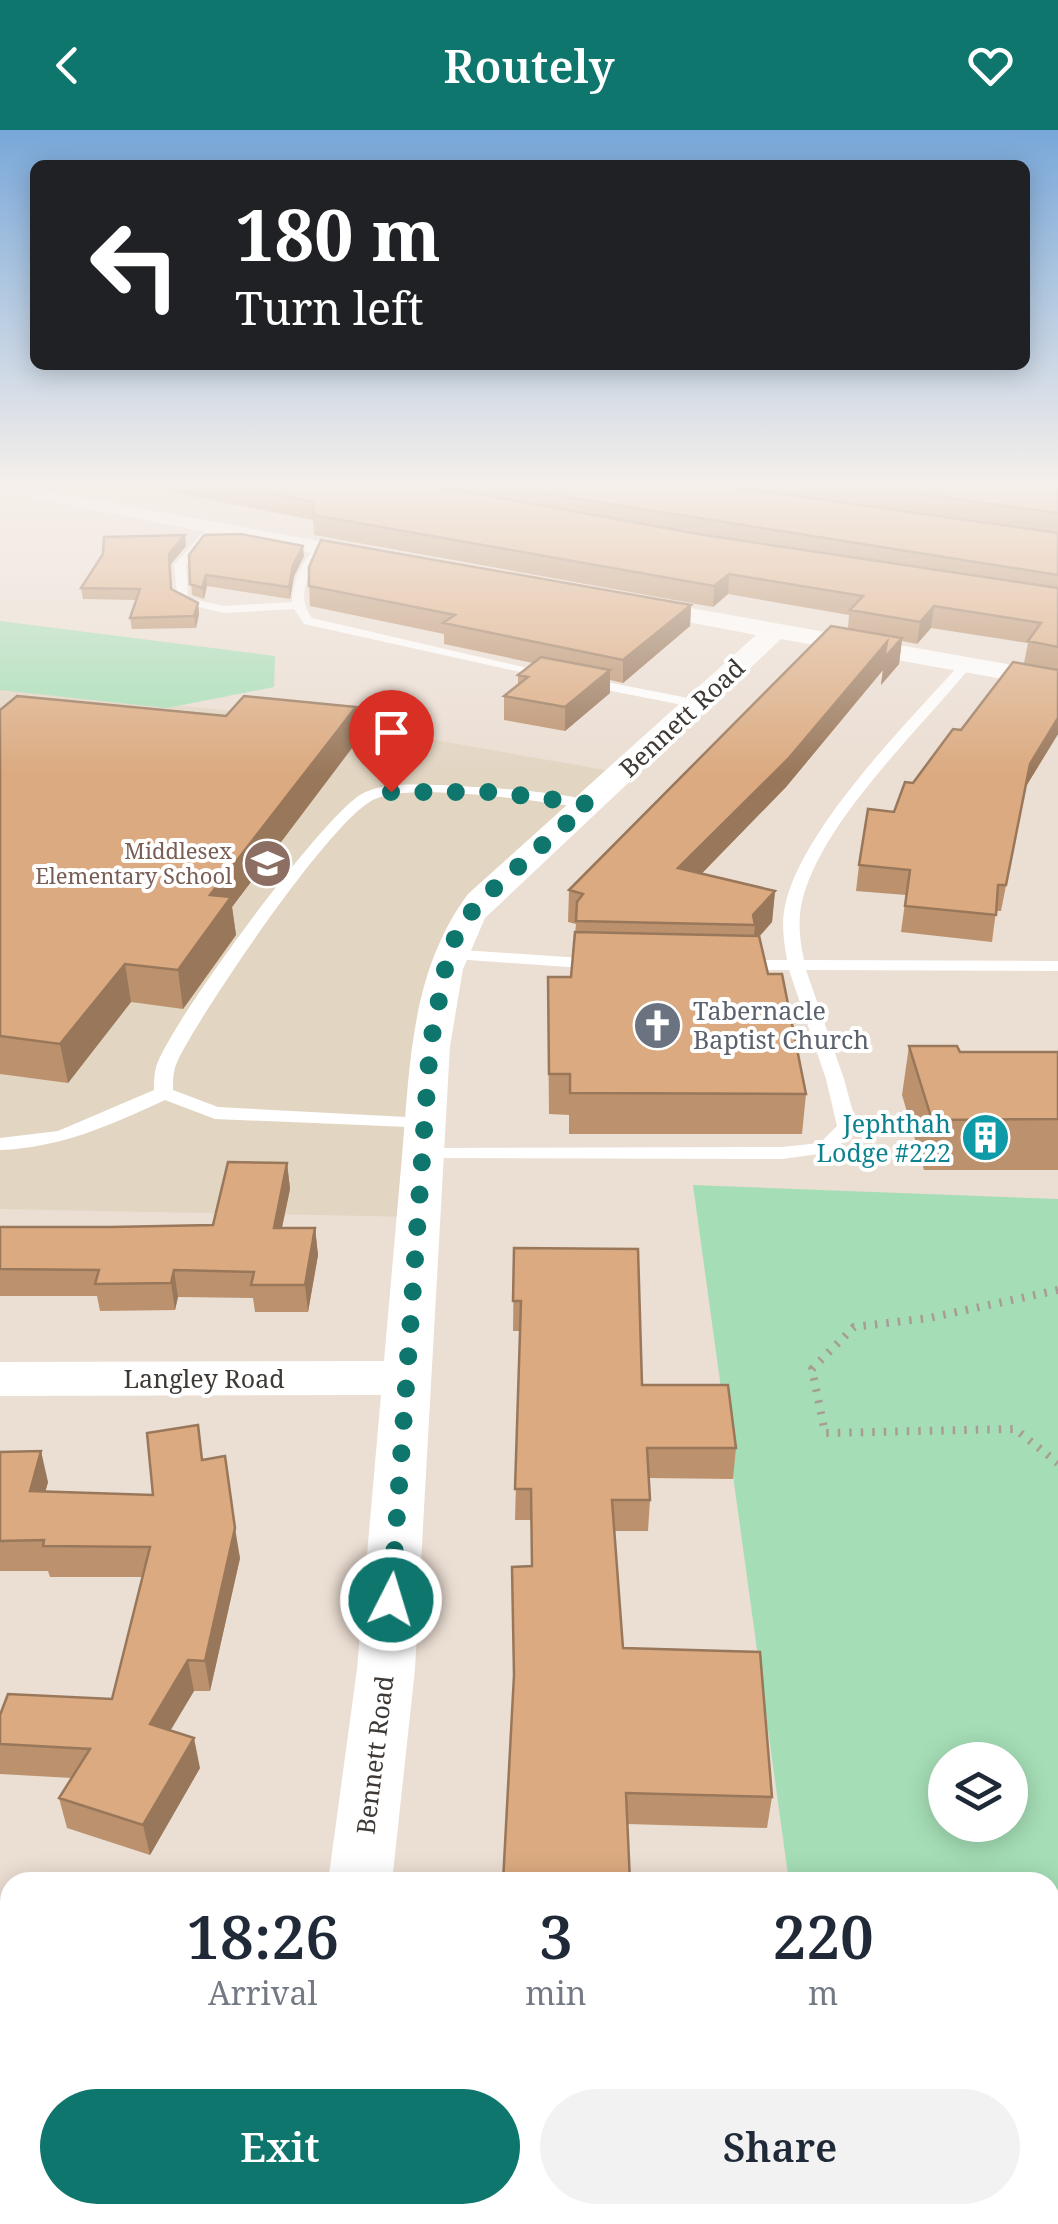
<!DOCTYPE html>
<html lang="en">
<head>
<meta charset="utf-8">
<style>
  body { margin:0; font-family:"Noto Serif",serif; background:#f2f2f3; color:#1f2937; height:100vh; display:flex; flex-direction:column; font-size:38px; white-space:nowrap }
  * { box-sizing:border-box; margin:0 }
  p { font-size:32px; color:#747a83 }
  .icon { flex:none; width:55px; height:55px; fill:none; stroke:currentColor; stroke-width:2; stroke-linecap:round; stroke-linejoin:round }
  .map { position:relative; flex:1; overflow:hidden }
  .drawer { position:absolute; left:0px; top:1742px; width:1060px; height:352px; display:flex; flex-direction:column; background:#fff; border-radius:30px 30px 0 0; box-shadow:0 5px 25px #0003 }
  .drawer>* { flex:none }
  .guide { position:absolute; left:30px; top:30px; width:1000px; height:210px; border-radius:15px; box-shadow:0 5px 25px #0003; background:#202124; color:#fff; overflow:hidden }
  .fabs { position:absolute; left:928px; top:1612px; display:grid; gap:20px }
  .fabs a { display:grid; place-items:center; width:100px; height:100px; border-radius:50%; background:#fff; box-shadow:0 5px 25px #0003; font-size:50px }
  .pin { position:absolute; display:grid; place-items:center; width:85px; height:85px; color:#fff; margin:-102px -42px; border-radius:50% 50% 50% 0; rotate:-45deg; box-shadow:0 0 10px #0007 }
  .pin .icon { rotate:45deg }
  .me { position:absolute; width:110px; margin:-55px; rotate:5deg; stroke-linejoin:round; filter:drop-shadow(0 0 8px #0008) }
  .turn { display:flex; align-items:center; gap:35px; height:210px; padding:0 40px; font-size:45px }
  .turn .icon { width:130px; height:130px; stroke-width:2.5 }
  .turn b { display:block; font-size:70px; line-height:85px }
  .eta { display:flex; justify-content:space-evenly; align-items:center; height:170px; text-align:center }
  .eta b { font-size:60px; font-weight:600; line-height:70px }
  .action { display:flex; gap:20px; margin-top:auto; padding:20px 40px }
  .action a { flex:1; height:115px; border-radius:60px; background:#0f766e; color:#fff; font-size:40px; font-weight:600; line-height:115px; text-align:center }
  .action a+a { background:#f2f2f3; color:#1f2937 }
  header { display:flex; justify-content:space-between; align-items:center; height:130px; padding:0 40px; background:#0f766e; color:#fff; font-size:45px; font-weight:600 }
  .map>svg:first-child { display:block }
</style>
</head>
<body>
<header><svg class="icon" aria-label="back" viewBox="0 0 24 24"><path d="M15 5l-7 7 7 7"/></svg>Routely<svg class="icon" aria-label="heart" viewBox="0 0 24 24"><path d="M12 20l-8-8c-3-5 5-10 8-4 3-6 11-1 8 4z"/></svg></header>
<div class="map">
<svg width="1058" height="2094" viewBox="0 0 1058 2094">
  <rect width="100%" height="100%" fill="#ebded3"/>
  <path fill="#e2d5c2" d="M0,557L321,590L622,643L447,824L419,1087L0,1079Z"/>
  <path fill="#a5deb6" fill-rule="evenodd" d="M0,491L275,526L274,557L167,578L0,560Z
    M693,1055L1058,1069V2094H828L827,2085H1050V1752H789ZM945,1630H1010V1695H945Z"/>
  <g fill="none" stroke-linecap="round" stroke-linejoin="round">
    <path stroke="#a79d94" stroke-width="8" stroke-dasharray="2.5 9" stroke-linecap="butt" d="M1058,1160L929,1188L854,1197L812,1239L825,1303L1015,1299L1058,1333"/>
    <path fill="#fff" fill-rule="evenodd" d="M209,395L214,398L186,435L188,468L224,476L292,472C293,450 302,428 320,416L325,419C309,439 295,466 312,488L558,545L552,549L304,494L294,479L224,483L178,472L174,435Z
      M961,533L971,536C919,601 818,694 801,776C798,794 800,812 804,830L1058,831V841L806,840L844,949L857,997L833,1022L782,1029L416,1028L413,1024L416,1020L423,1018L782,1017L820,1013L837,996L826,949L789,840H740L732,835L740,830H787C784,812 781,794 785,776C801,699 908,592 961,533Z
      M586,548L698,570L705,574L698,578L581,555V549Z
      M443,655C472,657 576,661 595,674L588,678C541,672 415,652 375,669C333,686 200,884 178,930C173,940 173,949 173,960L218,977L425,988L432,990L435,994L432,998L215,989L165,970C111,995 60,1018 0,1020V1008L58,1001L154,960C154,953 154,945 156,937C171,891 319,691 360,665C382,651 418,655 443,655Z
      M447,819L596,829L604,834L596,839L441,828V820Z"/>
    <path fill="#fff" fill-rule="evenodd" d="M0,352L372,421L384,428L372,435L0,361Z
      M634,468L1058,543V559L781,509L485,788L463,839L450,916L415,1539L392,1752H328L357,1539L381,1265L0,1266V1232L384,1231C390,1163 396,1094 402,1026C410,933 411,841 468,764L756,505L625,480L622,475Z
      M0,1853H10V1919H0Z
      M287,2085H361L360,2094H286Z"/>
  </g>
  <path fill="#bc926e" d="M120,352H1058V604L1025,658L1001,781H996L992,812L901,802L906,765L856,761L859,735L913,653L1024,533L1028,513L931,498L917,514L902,511L899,534L881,555L883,540L786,657L701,744L775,761L772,792L760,806L768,844L806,964L802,1004H569V985L549,984L548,886L571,847L576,794L568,792L569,760L848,498L849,485L728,464L713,477L314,405L313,390Z
    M186,416L170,435L172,459L198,473L199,484L196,498L132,499L130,488L136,470L83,469L81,458Z
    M189,425L304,426L294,446L290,469L207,456L204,469L192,465Z
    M309,456L691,475L690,496L623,553L610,550V563L565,601L504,590V566L518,555V545L533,533L444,514V504L310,476Z
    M356,577L358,610L232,777L236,805L183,879L131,872L68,953L0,944V580L226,586Z
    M909,916L960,922H1058V1040H924L902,965Z
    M287,1033L290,1059L282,1098H315L318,1125L308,1182H255L253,1168L178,1167L175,1180L100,1181L97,1166H0V1097H111L213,1095Z
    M514,1118L642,1255L736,1318L733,1349L649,1348L650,1370L648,1401H614L623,1518L772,1667L767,1698L627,1694L532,1436L531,1390H515L520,1201H513Z
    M0,1322L48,1352L45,1362L153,1365L204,1330L240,1428L210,1561H194L170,1600L200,1638L150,1725L67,1698L59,1668L72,1648L0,1644V1585L112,1569L143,1447H50L48,1441H0Z"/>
  <path fill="#99775a" d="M185,405L186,416L170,435L169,424Z
    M303,416L304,426L294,446L290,469L289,457L293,435Z
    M729,444L728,464L713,477L714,456Z
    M206,445L207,456L204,469L202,458Z
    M198,473L199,484L196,498L194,486Z
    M691,475L690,496L623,553V530Z
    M934,476L931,498L917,514L920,492Z
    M902,508L899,534L881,555L883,540L786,657L677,769L678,738L887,512Z
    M610,540V563L565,601V577Z
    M356,577L358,610L232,777L236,805L183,879L178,840L210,765Z
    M1058,588V604L1025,658L1001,781L1030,634Z
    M775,761L772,792L753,813L755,795L753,785Z
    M125,834L131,872L68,953L60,914Z
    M287,1033L290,1059L276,1125L274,1098Z
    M315,1098L318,1125L308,1182L305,1155Z
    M174,1140L178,1167L175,1180L171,1153Z
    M41,1321L48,1352L37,1392L30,1361Z
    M235,1398L240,1428L210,1561L205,1531Z
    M188,1530L194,1561L156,1625L150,1594Z
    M194,1608L200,1638L150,1725L143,1695Z
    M0,2059L9,2083L1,2080Z
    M72,2085H77L78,2094H73Z"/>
  <path fill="#dbaa80" stroke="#99775a" stroke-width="2.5" d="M212,352H412L704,405L1058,458V517L1028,511L1041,493L934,476L920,492L850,480L863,466L729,444L714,456L313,385L314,372Z
    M472,352H697L1058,403V445Z
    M834,352H1058V383Z
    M241,404L303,416L293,435L289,457L206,445L202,458L190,454L189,425L204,405Z
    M185,405L169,424L171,459L198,473L194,486L130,488L140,459L81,458L103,424L104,407Z
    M321,410L691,475L623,530L443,493L455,485L309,456V437Z
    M831,496L902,508L884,528L887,512L788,629L678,738L775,761L753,785L755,795L576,791L577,772L583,764L569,760Z
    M541,527L610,540L565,577L504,566L528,547L518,545Z
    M1013,532L1058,540V588L1030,634L1006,755H998L996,785L905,776L910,740L859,735L868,679L894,682L905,652L913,653L953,599L961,600Z
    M17,566L226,586L244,566L356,577L210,765L231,767L178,840L125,834L60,914L0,906V580Z
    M575,802L759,806L768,844H782L806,964L570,963V944H549L548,847H571Z
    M909,916H957L960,922H1058V989L932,990Z
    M228,1032L287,1033L274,1098H315L305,1155H251L254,1142L174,1140L171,1153L95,1154L99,1140L0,1139V1097H111L213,1095Z
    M514,1118L638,1119L642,1255H728L736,1318H647L650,1370H612L623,1518L760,1522L772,1667L626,1663L630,1752H503L514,1545L512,1437L532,1436L531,1359H515L521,1171H513Z
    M198,1295L202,1330L225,1326L235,1398L205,1531L188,1530L150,1594L194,1608L143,1695L59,1668L90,1619L0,1614V1585L8,1564L112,1569L150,1417L43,1416L44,1410L0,1411V1322L41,1321L30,1361L153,1365L147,1303Z
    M0,2065L1,2080L10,2078V2085H72L73,2094H0Z
    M506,2085H691V2094H505Z"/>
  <linearGradient id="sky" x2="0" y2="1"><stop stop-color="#78a7d9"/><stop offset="0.55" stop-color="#f6f0eb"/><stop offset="1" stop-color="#f6f0eb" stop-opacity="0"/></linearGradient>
  <rect width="1058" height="645" fill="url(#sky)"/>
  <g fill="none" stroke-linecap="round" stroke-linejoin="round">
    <path stroke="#0f766e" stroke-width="18" stroke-dasharray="0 32.4" d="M391,662H495L588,674L480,771L460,797L448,824L430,916L391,1470"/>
  </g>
  <defs>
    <symbol id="school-disc" viewBox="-11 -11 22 22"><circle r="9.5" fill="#8d6e63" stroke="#fff"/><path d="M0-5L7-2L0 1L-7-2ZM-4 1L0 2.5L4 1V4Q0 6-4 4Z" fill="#fff"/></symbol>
    <symbol id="church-disc" viewBox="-11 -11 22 22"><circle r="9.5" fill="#6b7280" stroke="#fff"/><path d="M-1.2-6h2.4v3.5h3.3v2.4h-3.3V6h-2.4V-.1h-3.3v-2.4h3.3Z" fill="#fff"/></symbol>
    <symbol id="building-disc" viewBox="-11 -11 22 22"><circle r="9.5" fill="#0f9aa8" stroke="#fff"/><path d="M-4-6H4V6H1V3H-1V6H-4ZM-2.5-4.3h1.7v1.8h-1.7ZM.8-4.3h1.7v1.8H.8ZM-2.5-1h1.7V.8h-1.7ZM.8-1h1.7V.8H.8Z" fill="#fff"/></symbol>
  </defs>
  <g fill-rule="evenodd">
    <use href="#school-disc" x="240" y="706" width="55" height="55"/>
    <use href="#church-disc" x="630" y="868" width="55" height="55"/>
    <use href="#building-disc" x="958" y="980" width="55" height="55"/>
  </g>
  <g text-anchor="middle" stroke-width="8" stroke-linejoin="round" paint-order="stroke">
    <g font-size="22" fill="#785e54" stroke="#fff" text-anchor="end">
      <text x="232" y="729">Middlesex<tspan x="232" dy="25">Elementary School</tspan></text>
    </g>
    <g font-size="25" fill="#3e3935" stroke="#fff">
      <text transform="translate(682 588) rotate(-43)" y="9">Bennett Road</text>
      <text x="204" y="1258">Langley Road</text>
      <text transform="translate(375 1625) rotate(-83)" y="9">Bennett Road</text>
    </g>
    <g font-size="25" fill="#5b616d" stroke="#fff" text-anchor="start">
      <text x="693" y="890">Tabernacle<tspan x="693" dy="29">Baptist Church</tspan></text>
    </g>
    <g font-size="25" fill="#0d838f" stroke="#fff" text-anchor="end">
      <text x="951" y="1003">Jephthah<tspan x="951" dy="29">Lodge #222</tspan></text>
    </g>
  </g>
</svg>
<div class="fabs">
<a><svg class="icon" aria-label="layers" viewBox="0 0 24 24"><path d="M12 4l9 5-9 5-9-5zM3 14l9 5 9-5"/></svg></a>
</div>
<div class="pin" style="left:391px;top:662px;background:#d93025"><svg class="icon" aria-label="arrive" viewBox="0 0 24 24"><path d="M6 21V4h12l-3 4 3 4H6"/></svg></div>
<svg class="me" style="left:391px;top:1470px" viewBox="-20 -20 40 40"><circle r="17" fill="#0f766e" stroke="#fff" stroke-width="3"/><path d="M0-11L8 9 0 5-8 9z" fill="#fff"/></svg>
<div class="guide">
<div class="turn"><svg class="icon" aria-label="left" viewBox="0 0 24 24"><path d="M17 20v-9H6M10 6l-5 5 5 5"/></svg><div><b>180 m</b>Turn left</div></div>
</div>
<section class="drawer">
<div class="eta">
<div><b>18:26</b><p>Arrival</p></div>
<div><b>3</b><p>min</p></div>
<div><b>220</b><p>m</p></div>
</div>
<div class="action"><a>Exit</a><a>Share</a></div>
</section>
</div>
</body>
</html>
